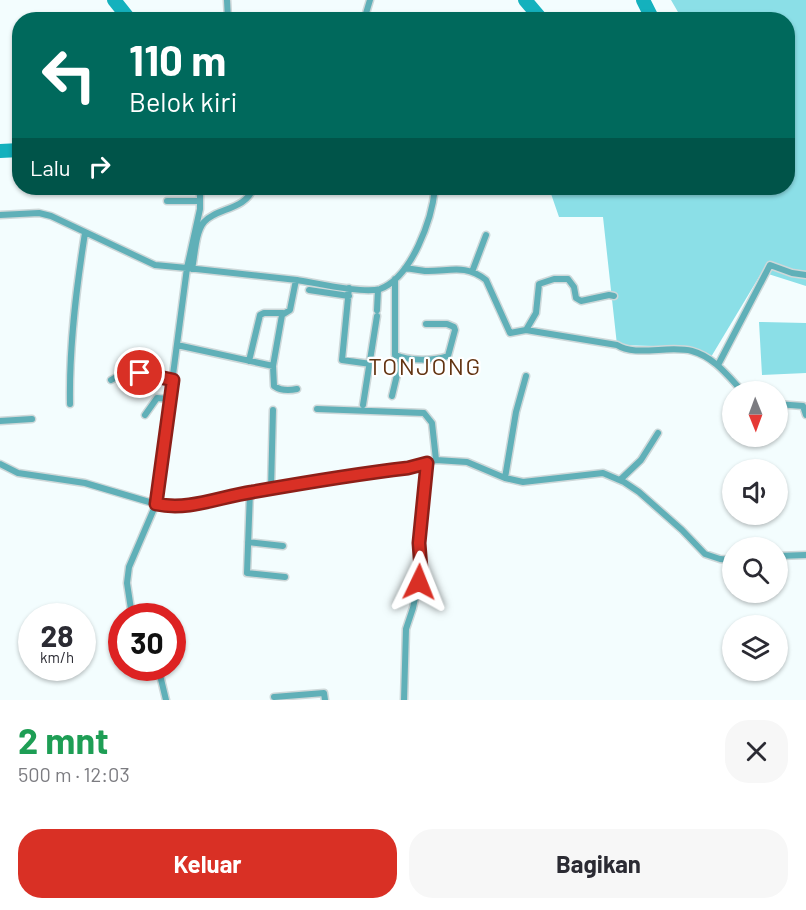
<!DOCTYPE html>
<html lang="id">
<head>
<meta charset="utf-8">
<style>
  body { margin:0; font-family:Barlow,sans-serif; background:#f7f7f7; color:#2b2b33; height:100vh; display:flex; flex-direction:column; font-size:22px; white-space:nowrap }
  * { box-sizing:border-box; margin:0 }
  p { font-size:20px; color:#7c7c81 }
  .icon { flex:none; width:33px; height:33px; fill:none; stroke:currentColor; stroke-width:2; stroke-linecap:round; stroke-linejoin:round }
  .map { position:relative; height:700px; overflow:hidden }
  .side { display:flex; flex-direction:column; background:#fff; flex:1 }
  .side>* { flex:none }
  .guide { position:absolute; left:12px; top:12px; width:783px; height:183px; border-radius:24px; box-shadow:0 2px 4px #0004; background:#00695c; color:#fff; overflow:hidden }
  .needle { width:39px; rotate:179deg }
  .controls { position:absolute; left:722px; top:381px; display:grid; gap:12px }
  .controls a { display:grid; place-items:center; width:66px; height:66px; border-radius:50%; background:#fff; box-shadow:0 2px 4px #0004; font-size:30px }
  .speed { position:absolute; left:18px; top:603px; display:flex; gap:12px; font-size:30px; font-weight:700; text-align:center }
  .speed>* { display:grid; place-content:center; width:78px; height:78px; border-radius:50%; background:#fff; box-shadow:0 2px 4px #0004; line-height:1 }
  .speed small { font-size:15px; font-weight:400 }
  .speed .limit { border:9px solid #d22; background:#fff; color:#111 }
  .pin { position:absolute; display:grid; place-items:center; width:51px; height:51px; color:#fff; margin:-26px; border:3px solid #fff; border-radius:50%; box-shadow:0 2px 6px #0007 }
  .me { position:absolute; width:66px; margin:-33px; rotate:2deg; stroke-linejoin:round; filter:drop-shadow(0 0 4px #0008) }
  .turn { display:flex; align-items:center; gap:21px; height:126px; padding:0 18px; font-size:27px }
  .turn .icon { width:78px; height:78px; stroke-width:2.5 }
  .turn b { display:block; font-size:42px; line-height:51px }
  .then { display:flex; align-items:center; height:57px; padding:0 18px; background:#0003; gap:12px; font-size:22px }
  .round { display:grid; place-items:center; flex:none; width:63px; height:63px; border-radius:24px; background:#f7f7f7 }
  .overview { display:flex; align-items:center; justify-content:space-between; height:102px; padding:0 18px }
  h1 { font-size:36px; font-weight:700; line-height:45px; color:#1e9e55 }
  .button { display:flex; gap:12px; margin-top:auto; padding:12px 18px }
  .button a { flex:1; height:69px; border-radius:24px; background:#d93025; color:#fff; font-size:24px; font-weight:700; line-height:69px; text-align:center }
  .button a+a { background:#f7f7f7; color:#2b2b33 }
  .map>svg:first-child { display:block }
</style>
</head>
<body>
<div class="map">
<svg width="806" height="700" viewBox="0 0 806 700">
  <rect width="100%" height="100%" fill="#f3fdfe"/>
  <path fill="#8bdfe7" d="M671,0H806V286L762,272L711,357L654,346L617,345L603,217H559L549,188H788V20L682,19Z
    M759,322L806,323V373L762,375Z"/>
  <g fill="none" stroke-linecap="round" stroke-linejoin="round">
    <path stroke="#14b1bd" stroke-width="14" d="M114,0L130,20
      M525,0L542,20
      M643,0L653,20
      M0,151L20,150"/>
    <defs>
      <path id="street" d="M227,0L228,20
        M364,20L370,0
        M167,201H200
        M0,215L39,213L51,216L155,265L187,268L200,209V188
        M405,268C412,269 418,270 425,271C448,272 465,263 486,280L510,333L526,330L617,345C635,357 669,345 692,351C714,357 728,376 743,392
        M192,269C195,256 195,233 204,222C216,208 246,210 253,188
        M472,272L486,235
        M395,279V355C409,361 434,361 448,356L455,330L454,327L447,324H426
        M296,280L290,310L282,315L273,366L274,386C281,391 288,391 297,389
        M349,288L342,360L371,364
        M309,290L349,296
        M377,310L378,290
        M526,330L536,313L539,284L554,279H568L574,287L576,298L581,301L609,295L614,296
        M177,345L273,366
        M249,361L260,315L264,313H283
        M718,365L770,265L792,273L806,275
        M111,380C130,368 152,376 173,380
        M392,396L401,358
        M70,404C69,346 76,290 85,233
        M777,404L803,406L806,415
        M363,405L377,316
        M317,409L424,413L432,423L436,460
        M145,415L157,398L170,399
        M0,421L32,419
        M0,464L18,473L85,483L156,504L180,507L250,492L408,468L436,460L467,462L505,478L523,482L603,473L624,482L639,492L682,530L705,554L720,559L732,560
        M505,478L516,412L526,376
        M620,480L641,460L658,433
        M271,489L273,410
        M250,492L247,573L285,577
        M248,542L283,546
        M777,556L806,555
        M132,616L127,583L129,567L156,504L187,268C224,272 261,276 297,280C316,283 364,294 380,289C412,277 432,219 435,188
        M152,668L160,675L166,700
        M274,697L324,693L325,700
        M404,700L406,629L413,608L421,569L419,543L427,463"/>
    </defs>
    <use href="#street" stroke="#ced8d9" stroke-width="9"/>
    <use href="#street" stroke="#60b0b8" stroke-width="6"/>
  </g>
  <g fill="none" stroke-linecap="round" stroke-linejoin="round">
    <defs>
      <path id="route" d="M140,373L173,380L156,504C189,511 219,497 252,492C303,483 356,474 408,468L427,463L419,543L421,569L419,582"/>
    </defs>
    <use href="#route" stroke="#8d1f18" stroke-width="15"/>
    <use href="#route" stroke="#d93025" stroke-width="10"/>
  </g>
  <g text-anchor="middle" stroke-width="4.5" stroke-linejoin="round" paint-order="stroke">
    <g font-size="24" letter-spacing="1.5" fill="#623412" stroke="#fff">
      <text x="425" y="375">TONJONG</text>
    </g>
  </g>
</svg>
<div class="controls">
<a><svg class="needle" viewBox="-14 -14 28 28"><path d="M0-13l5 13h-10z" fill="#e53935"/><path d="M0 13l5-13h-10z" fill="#7c7c81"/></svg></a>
<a><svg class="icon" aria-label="sound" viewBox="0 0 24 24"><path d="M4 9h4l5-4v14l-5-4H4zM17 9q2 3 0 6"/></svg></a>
<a><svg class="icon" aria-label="search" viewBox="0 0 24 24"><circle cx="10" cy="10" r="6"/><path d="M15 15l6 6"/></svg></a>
<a><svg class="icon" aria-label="layers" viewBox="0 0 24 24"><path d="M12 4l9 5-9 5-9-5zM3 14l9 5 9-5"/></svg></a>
</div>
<div class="speed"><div>28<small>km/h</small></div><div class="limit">30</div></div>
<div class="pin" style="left:140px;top:373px;background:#d93025"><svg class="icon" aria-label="arrive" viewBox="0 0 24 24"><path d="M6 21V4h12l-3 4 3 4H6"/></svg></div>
<svg class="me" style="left:419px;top:582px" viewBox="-20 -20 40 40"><path d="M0-17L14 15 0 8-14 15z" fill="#d93025" stroke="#fff" stroke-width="4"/></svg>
<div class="guide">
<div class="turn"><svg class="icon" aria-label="left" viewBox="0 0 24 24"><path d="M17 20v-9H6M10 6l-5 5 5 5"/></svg><div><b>110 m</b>Belok kiri</div></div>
<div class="then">Lalu<svg class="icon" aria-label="right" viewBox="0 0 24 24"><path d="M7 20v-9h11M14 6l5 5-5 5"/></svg></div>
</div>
</div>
<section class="side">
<div class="overview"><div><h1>2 mnt</h1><p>500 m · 12:03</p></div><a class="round"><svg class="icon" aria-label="close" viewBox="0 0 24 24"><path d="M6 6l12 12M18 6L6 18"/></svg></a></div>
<div class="button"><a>Keluar</a><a>Bagikan</a></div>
</section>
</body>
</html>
